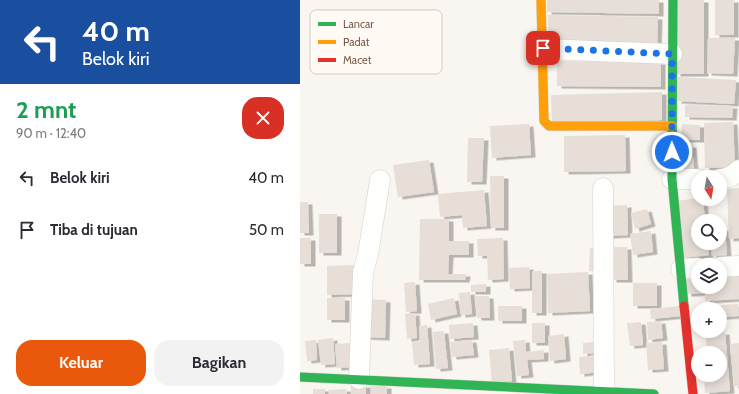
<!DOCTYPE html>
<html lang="id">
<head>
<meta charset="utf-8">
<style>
  body { margin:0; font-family:Cabin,sans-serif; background:#f2f2f3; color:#2b2b33; height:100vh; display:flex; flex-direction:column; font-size:15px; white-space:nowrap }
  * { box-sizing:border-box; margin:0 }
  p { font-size:13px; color:#7c7c81 }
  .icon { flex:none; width:22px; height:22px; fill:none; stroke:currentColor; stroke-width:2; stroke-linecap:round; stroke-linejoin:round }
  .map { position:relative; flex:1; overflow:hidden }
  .side { display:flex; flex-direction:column; background:#fff; width:300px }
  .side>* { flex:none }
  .hud { background:#1a4fa0; color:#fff; overflow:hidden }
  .needle { width:26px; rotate:169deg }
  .fabs { position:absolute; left:391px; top:170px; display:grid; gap:8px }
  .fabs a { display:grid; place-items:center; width:36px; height:36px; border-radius:50%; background:#fff; box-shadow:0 2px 10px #0003; font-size:20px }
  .pin { position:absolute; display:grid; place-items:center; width:34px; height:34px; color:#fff; margin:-17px; border-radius:8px; box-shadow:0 2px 6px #0006 }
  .me { position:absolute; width:44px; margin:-22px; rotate:359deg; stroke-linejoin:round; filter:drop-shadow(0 0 3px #0008) }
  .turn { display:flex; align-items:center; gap:14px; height:84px; padding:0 16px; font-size:18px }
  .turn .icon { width:52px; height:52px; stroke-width:2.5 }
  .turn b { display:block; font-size:28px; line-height:34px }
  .round { display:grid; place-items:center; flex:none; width:42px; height:42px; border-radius:16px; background:#f2f2f3 }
  .summary { display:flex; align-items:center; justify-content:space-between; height:68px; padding:0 16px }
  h1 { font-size:24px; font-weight:700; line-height:30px; color:#1e9e55 }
  .action { display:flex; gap:8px; margin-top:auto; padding:8px 16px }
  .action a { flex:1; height:46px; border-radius:16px; background:#ea580c; color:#fff; font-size:16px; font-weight:700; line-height:46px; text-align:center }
  .action a+a { background:#f2f2f3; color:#2b2b33 }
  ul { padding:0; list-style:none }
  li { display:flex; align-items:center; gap:12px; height:52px; padding:0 16px }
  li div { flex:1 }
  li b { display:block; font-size:15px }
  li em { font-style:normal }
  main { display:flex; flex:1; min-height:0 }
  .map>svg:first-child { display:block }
</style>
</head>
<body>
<main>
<section class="side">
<div class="hud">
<div class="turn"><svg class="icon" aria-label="left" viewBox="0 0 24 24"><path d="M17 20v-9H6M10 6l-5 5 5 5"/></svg><div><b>40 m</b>Belok kiri</div></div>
</div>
<div class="summary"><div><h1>2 mnt</h1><p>90 m · 12:40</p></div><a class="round" style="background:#d93025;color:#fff"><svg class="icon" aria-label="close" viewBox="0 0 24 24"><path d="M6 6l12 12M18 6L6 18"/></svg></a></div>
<ul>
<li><svg class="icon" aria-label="left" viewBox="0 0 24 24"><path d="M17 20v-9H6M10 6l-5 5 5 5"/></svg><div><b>Belok kiri</b></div><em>40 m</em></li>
<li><svg class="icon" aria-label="arrive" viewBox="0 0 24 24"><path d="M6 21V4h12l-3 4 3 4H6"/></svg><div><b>Tiba di tujuan</b></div><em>50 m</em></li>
</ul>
<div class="action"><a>Keluar</a><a>Bagikan</a></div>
</section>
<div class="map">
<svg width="439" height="394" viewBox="0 0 439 394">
  <defs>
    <filter id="shadow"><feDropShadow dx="4.5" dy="2.5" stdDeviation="0" flood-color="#0004"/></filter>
  </defs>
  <rect width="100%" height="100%" fill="#f9f5f0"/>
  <path fill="#e6ded7" filter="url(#shadow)" d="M247,0H359V14L247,12Z
    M376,0H404V74H376Z
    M415,0H434V35H415Z
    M248,15L358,17L357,48L248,46Z
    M408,38H435L433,74L407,73Z
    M257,61L361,62V87L257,86Z
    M378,77L436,80L434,104L377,101Z
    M362,92V120L252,123L251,95Z
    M385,105L433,106L432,118L385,117Z
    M433,122L435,167L405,168L404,123Z
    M229,124L231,155L192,158L190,126Z
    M382,124L400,125V140H381Z
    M325,135L326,171L264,172V136Z
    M168,138H184L182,182H167Z
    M392,145L394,169L379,170L378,146Z
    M129,160L134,192L98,197L93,165Z
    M190,176H204V228H191Z
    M439,188V238L429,239L427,189Z
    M184,190L187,226L163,228L162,215L140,217L138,194Z
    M398,198L403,199L405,221H398V243H407L409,255L382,258L376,201Z
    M0,202H8L9,233H0Z
    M327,205L328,235L308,236L307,206Z
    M347,209L351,224L335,229L331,213Z
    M19,214H37V253H19Z
    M120,219H149V241H169V255H149L148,274H166L165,280H119Z
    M425,228L427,255L412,256L411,243H420V229Z
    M351,231L353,252L333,255L330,234Z
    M0,238H11V264H0Z
    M203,238L204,279L188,280L187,256H178L177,239Z
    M312,247H327L328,280H312Z
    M290,248H295L298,271H289Z
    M55,265V294L27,295V266Z
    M229,267L230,288L210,289L209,268Z
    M232,271H242V313H232Z
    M288,272L290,311L248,313L247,274Z
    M439,272V299L405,301V293L387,294L386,275L398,274V287H420V273Z
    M115,282L117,311L106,312L104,283Z
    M333,283H357V306H333Z
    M186,284V292H171V285Z
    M170,292L172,314L161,315L159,293Z
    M175,296H189L190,318H177Z
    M27,298H45V320H27Z
    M154,298L157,314L131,320L128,304Z
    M64,299L86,300L85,338L62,337Z
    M438,304L439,316L422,317L421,305Z
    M198,306H222V321H198Z
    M380,306L381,316L351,319L350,309Z
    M115,313L117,338L107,339L105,314Z
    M361,321L363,338L348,340L347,322Z
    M341,322L343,345L330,346L327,323Z
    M173,323L174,337L150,339L149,325Z
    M232,323H245V343H232Z
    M127,325L130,364L114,365L112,342H120L119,326Z
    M144,331L148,368L136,369L133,332Z
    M425,332L430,391L405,393L404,375H420V353H407L406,334Z
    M264,334L266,359L250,361L248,336Z
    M33,338L35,364L21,365L18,340Z
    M16,340L17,360L7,361L5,341Z
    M172,340L174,355L152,357L150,342Z
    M225,340L226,352L244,350V359L227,360L229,375L217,376L213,341Z
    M303,341L304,352L283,354V343Z
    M362,342L364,369L348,370L346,343Z
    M51,343L53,367L37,368L35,344Z
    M439,343V386H434L430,344Z
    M209,348L212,381L192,383L189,350Z
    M300,355L302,372L280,374L279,357Z
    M66,385V394H51V386Z
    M71,386H87V394H71Z
    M13,389H25V394H13Z
    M46,389L47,394H29L28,390Z"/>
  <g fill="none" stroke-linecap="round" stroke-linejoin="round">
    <defs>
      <path id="street" d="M243,49L372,54
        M372,179H398
        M420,179C427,179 434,175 439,170
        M303,188L304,391
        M420,267L439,266
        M381,269L398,268
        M59,379L63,272L68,254L80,180"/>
      <path id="fast" d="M373,0L372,179L384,306
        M0,377L354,394"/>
      <path id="slow" d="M241,0L244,121L249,126H372"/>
      <path id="jam" d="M384,306L393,394"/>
    </defs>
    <use href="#street" stroke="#d7d1cb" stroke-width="21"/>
    <use href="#fast" stroke="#d9d2cb" stroke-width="10"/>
    <use href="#slow" stroke="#d9d2cb" stroke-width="10"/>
    <use href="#jam" stroke="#d9d2cb" stroke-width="10"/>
    <use href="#street" stroke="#fefefd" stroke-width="20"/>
    <use href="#fast" stroke="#30b455" stroke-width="9"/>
    <use href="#slow" stroke="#ff9f0a" stroke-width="9"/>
    <use href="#jam" stroke="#e5322d" stroke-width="9"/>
  </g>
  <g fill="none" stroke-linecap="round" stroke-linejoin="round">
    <path stroke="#1a73e8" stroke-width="7" stroke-dasharray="0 12.6" d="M243,48L372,54V152"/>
  </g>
  <rect x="10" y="10" width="132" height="64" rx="6" fill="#fffaf3" stroke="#d7cbc1" stroke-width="1"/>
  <rect x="18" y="22" width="18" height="4" fill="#30b455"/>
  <rect x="18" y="40" width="18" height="4" fill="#ff9f0a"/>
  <rect x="18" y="58" width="18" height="4" fill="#e5322d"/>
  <g font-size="11" fill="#7a5c4d">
    <text x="43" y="28">Lancar</text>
    <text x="43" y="46">Padat</text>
    <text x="43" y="64">Macet</text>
  </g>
</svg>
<div class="fabs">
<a><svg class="needle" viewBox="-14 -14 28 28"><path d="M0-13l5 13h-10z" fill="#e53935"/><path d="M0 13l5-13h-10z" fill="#7c7c81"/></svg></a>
<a><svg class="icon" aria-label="search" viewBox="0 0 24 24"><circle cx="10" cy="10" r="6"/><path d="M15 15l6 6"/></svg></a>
<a><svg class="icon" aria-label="layers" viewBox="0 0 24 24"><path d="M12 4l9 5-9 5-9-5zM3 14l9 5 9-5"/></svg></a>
<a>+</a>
<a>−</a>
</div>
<div class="pin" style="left:243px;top:48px;background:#d93025"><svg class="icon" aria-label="arrive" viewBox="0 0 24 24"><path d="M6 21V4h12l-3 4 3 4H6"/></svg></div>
<svg class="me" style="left:372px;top:152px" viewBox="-20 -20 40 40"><circle r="17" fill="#1a73e8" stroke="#fff" stroke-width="3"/><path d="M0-11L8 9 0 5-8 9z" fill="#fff"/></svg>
</div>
</main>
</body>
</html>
